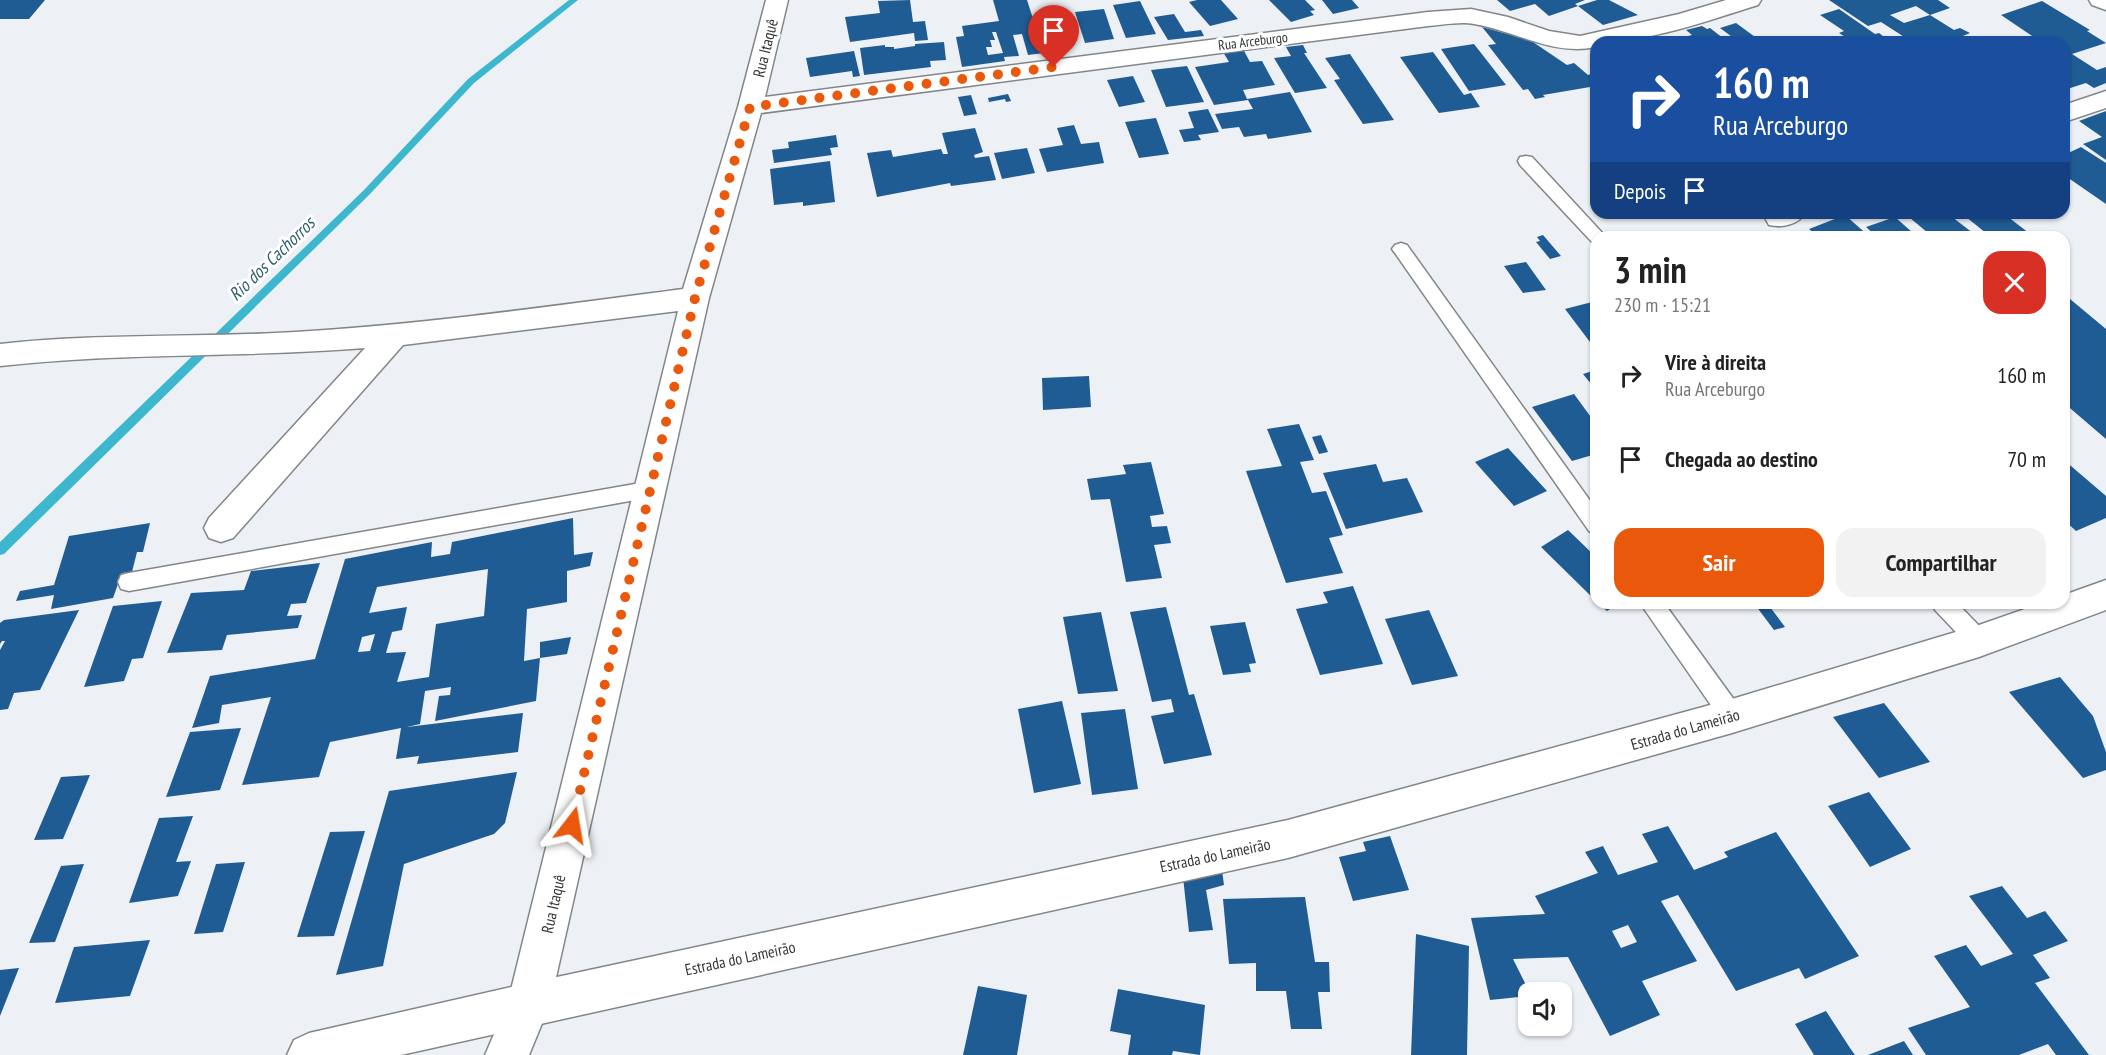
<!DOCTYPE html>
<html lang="pt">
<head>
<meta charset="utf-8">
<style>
  body { margin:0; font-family:"PT Sans Narrow",sans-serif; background:#f2f2f2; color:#222; height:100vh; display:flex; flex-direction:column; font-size:22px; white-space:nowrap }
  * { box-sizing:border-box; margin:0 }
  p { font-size:20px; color:#767676 }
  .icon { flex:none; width:33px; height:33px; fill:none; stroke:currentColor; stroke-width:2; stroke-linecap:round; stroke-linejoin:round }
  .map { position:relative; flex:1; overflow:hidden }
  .sheet { position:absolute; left:1590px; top:231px; width:480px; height:378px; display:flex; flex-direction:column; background:#fff; border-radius:18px; box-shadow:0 2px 4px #0004 }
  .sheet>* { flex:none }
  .top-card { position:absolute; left:1590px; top:36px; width:480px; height:183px; border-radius:18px; box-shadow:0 2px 4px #0004; background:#1a4fa0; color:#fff; overflow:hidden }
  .fabs { position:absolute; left:1518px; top:982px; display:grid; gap:12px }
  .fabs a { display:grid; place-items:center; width:54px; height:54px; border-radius:12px; background:#fff; box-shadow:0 2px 4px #0004; font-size:30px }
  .pin { position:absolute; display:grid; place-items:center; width:51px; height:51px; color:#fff; margin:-62px -26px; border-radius:50% 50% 50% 0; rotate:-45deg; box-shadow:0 0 6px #0007 }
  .pin .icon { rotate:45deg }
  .me { position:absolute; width:66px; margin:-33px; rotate:14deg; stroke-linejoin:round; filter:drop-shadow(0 0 4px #0008) }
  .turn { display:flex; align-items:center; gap:21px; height:126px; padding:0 24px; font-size:27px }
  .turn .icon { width:78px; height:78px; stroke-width:2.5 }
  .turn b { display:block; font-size:42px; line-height:51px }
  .then { display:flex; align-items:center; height:57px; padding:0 24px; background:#0003; gap:12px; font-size:22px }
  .round { display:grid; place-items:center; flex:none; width:63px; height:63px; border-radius:18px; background:#f2f2f2 }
  .overview { display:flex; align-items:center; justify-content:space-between; height:102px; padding:0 24px }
  h1 { font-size:36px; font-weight:800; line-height:45px }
  .primary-button { display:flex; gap:12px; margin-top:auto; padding:12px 24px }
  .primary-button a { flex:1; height:69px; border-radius:18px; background:#ea580c; color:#fff; font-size:24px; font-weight:800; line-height:69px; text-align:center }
  .primary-button a+a { background:#f2f2f2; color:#222 }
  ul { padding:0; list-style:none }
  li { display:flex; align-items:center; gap:18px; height:84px; padding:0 24px }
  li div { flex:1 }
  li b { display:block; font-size:22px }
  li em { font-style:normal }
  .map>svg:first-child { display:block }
</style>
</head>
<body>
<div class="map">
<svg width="2106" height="1055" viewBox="0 0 2106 1055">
  <rect width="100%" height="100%" fill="#edf0f4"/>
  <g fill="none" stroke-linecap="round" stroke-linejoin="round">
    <path fill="#3db7ce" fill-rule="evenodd" d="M569,0H578L474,83L370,194L4,554L0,555V542L364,190L468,79Z"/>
  </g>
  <path fill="#205c94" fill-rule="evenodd" d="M0,0H45L29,19H0Z
    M910,0L913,22L925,21L928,40L915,41L914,33L850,42L845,17L880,13L878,1Z
    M993,0H1027L1044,53L1028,55L1022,34L1013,35L1019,56L1004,57L1005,61L962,67L956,37L964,36L962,26L999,21ZM992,32H996L1003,53L988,55L986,47H992L990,40H995Z
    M1197,0H1221L1238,19L1210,26L1189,2Z
    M1269,0H1305L1315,10L1310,11L1314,15L1291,22Z
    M1322,0H1352L1359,8L1333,14Z
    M1497,0H1585L1575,4L1578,6L1597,0H1609L1638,15L1603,25L1578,6L1549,16L1535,4L1510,11Z
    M1829,0H1938L1950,8L1930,15L1954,30L1960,28L1970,33L1963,36L1968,42H1912L1881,22L1868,26ZM1916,6L1930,15L1904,23L1890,15Z
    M1140,1L1156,34L1126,38L1113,5Z
    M2042,1L2090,30L2087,31L2106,43L2072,54L2097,70L2106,67V83L2094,88L2086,83L2064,90V42H2041L2001,15Z
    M1104,9L1114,39L1085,43L1075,12Z
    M1839,9L1875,34L1879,33L1891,42H1853L1839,33L1844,31L1820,15Z
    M1174,14L1185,32L1201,30L1204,36L1168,40L1154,17Z
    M1736,23L1762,42H1739L1720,28Z
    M1702,26L1707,29L1710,28L1728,42H1696L1688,36L1692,35L1686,30Z
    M1482,27L1530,40L1567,65L1574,63L1588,75L1596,72V92L1590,87L1543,95L1545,97L1535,99L1528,89L1523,90L1488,45L1496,44Z
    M2016,36L2025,42H1996V41Z
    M944,42L946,60L930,61L931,67L864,75L860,48L885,45V47H894V49L915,46V44Z
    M1474,44L1506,85L1469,91L1441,49Z
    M1303,45L1307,53H1304L1327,88L1295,93L1274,58L1291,56L1286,47Z
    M1243,49L1250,62L1262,61L1275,85L1243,90L1247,99L1290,92L1312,132L1268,139L1266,134L1244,137L1239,127L1222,129L1215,114L1253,109L1248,100L1214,105L1195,67L1229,62L1223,52Z
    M854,51L860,76L853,77L852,71L810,77L806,58Z
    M1433,52L1464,95L1471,93L1480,107L1439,113L1400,57Z
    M1350,54L1394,120L1363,124L1334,80L1340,79L1325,58Z
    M1187,66L1204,102L1166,107L1151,70Z
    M1133,76L1145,102L1119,107L1107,80Z
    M1008,94L1011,101L1006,102L1005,99L989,102L988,98Z
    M971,95L977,114L964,116L958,97Z
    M1208,109L1219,132L1198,135L1201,140L1184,142L1179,130L1194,128L1188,112Z
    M2106,111V160L2083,144L2102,137L2079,121Z
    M1156,118L1169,154L1139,158L1125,122Z
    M1074,125L1081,144L1099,142L1104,163L1047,172L1039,149L1063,145L1057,128Z
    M975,128L983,152L974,155L975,158L989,156L996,180L951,186L950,183L877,197L867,153L891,150L893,157L941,149L943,154H948L942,133Z
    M836,135L838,147L830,148L832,155L774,163L772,150L789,148L788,142Z
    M2081,147L2106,163V204L2064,175V155Z
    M1027,148L1035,173L1002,179L994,153Z
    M830,161L835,202L803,206V202L774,205L770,169Z
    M1925,213H1947L1978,237H1933L1910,218Z
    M1961,213H2003L2034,237H1991Z
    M1845,215L1870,237H1818L1809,229Z
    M1895,217L1913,233L1920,231L1928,237H1877L1866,227Z
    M1543,235L1561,256L1550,259L1536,242L1540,241L1537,237Z
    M1526,262L1546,290L1523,293L1504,266Z
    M2064,294L2106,329V439L2064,403Z
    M1596,301V350L1565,309Z
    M1596,370V390L1583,374Z
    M1089,376L1091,407L1043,410L1042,378Z
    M1574,394L1596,424V454L1572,461L1532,407Z
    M1299,424L1314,460L1300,462L1312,493L1326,491L1343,535L1329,538L1343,573L1286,583L1246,471L1282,466L1267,429Z
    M1321,435L1328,452L1319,454L1312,437Z
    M1508,448L1547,491L1514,506L1475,462Z
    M2064,460L2106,496V518L2076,531L2064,520Z
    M1151,462L1164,514L1150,516L1152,527L1167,526L1171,543L1154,545L1162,578L1126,582L1110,499L1091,500L1087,479L1126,474L1123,465Z
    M1376,464L1383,482L1407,478L1423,512L1346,529L1323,473Z
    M573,518L574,555L593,552L590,566L567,571V602L527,609L524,661L540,658L536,701L435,721L439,696L450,695L451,687L425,691L420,724L407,727L523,713L518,752L417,764L419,756L396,759L401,728L330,742L319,777L242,785L271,697L222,705L219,723L192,728L210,676L315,659L345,559L432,542L431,557L450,554L452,542ZM488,569L484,616L436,624L429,677L397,682L406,652L386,653L392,632L402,630L407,607L369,613L377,587ZM375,634L370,651L358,652L362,637Z
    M150,523L143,552H137L132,572L122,573L113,598L51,609L54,595L16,601L20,591L54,585L69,536Z
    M1568,530L1596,557V601L1541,547Z
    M320,563L306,603L291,604L287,616L302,615L298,628L227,635L222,650L167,653L191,593L244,590L251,571Z
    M1353,586L1383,664L1320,675L1296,609L1328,603L1323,592Z
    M162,601L143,658L132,659L124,681L84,687L113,606Z
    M1598,603H1620L1607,611Z
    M1767,603L1785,627L1774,630L1756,606Z
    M1166,607L1189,695L1194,694L1212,755L1164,764L1151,716L1174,712L1171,699L1152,702L1130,612Z
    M79,610L40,690L14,693L8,709L0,710V650L5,641H2L0,644V623L4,620Z
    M1429,610L1458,676L1412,685L1385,619Z
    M1101,612L1118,691L1078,694L1063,617Z
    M1245,622L1256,663L1249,664L1251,672L1223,675L1210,626Z
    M571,637L567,654L540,658V642Z
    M2060,677L2093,716L2106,752V770L2083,778L2009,692Z
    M1062,701L1081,784L1034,793L1018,709Z
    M1884,703L1930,762L1879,778L1833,717Z
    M1125,709L1138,789L1092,795L1081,713Z
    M241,728L220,790L166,797L190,732Z
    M517,772L505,823L494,834L404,864L383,966L336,975L389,791Z
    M90,775L63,839L34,840L61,777Z
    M1869,792L1911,849L1870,867L1828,806Z
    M193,816L176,862L191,861L178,896L129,903L159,818Z
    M1668,826L1694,870L1728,857L1724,852L1776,832L1859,956L1805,979L1799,968L1736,991L1678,895L1661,901L1697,961L1642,981L1660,1015L1610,1036L1568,957L1513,959L1530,993L1528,996L1490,1000L1471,918L1545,914L1535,896L1598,873L1585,852L1603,846L1618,875L1658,862L1642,834ZM1628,925L1637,942L1621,948L1612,931Z
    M365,831L334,936L297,937L330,832Z
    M1390,836L1409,890L1353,901L1339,857L1366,851L1363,842Z
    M245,862L223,932L194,934L216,864Z
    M84,864L55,942L29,943L61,866Z
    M1222,870L1224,885L1206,890L1213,930L1189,932L1183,877Z
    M2002,886L2027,918L2045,911L2068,941L2033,955L2050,978L2035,983L2089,1055H2056L2048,1044L2019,1055H1926L1908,1028L1970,1007L1934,956L1966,945L1981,966L2013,954L1969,896Z
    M1305,897L1315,962H1329L1330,992H1318L1322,1029H1291L1286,991H1256V963L1229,964L1223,899Z
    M1416,934L1469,946L1467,1055H1411Z
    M150,940L130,996L55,1003L74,947Z
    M19,968L0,1016V970Z
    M978,986L1027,995L1017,1055H963Z
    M1118,989L1205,1005L1200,1055L1173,1051L1172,1055H1128L1131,1035L1110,1031Z
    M1826,1011L1850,1048L1855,1055H1814L1795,1024Z
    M1904,1041L1913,1055H1868Z"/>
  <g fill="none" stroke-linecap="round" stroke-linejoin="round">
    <defs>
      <path id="service" d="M1526,156L1532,157L1606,237H1596V243L1591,241L1520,165L1518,161L1520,157Z
        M1401,243L1407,245L1596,509V534L1589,531L1395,253L1392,249L1395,245Z
        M652,481L659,483L662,489L659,495L652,497L129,591L121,589L118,582L121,575L129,573Z
        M1640,603H1664L1740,708L1744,716L1740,724L1732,727L1724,724Z
        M1932,603H1957L1987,634L1990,641L1987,648L1979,651L1971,648L1935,610Z"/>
      <path id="minor" d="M766,0H788L765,97L1428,12L1471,9L1508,17L1549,31L1580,36L1679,14L1726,0H1761L1758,5C1706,21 1651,42 1596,42V47C1553,56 1516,31 1474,24C1460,21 1443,25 1428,26L761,113L709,298L550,1004L529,1055H485L508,1002L678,311L403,345L233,538L221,542L209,538L204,528L209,518L365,348C243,358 121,352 0,366V344C98,333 197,338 295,332C425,324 554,306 683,289L738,107Z
        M2106,91V108L2064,122V105Z
        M1769,213H1805C1798,225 1782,228 1769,225L1765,218Z"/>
      <path id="secondary" d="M2106,580V610L1979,657L1732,733L1288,858L401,1055H287L294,1040L309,1033L529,983L1288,820L1732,699L1979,625L2042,603H2064V595Z"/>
      <path id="primary" d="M2089,0H2106V10L2092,5Z"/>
    </defs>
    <use href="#service" stroke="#838689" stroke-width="3"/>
    <use href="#minor" stroke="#838689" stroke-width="3"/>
    <use href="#secondary" stroke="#838689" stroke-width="3"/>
    <use href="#primary" stroke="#838689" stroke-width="3"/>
    <use href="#service" fill="#fff" fill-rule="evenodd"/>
    <use href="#minor" fill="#fff" fill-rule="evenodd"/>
    <use href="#secondary" fill="#fff" fill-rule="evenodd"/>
    <use href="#primary" fill="#fff" fill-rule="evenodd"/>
  </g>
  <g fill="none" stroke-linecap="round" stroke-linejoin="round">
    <path stroke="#ea580c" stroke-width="10" stroke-dasharray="0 18" d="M572,825L695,298L750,107L1054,67"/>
  </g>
  <g text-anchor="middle" stroke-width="6" stroke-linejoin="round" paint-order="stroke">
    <g font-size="14" fill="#343537" stroke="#fff">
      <text transform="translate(1253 41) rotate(-7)" y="5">Rua Arceburgo</text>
    </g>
    <g font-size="16" fill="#343537" stroke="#fff">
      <text transform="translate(765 48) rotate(-76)" y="6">Rua Itaquê</text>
      <text transform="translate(1685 729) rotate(-16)" y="6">Estrada do Lameirão</text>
      <text transform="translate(1215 855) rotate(-12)" y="6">Estrada do Lameirão</text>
      <text transform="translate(553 904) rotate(-77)" y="6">Rua Itaquê</text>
      <text transform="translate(740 958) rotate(-12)" y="6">Estrada do Lameirão</text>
    </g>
    <g font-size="18" font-style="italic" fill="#2e606a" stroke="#fff">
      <text transform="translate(272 259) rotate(-44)" y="6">Rio dos Cachorros</text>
    </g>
  </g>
</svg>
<div class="fabs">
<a><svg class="icon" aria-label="sound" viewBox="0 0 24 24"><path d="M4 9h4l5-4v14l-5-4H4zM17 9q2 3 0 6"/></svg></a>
</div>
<div class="pin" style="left:1054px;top:67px;background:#d93025"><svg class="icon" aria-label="arrive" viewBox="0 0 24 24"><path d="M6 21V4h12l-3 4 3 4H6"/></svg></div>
<svg class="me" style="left:572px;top:825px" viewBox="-20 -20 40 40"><path d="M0-17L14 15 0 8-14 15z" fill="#ea580c" stroke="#fff" stroke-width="4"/></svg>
<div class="top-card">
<div class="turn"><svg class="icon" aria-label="right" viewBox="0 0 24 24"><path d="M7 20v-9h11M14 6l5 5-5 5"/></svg><div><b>160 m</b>Rua Arceburgo</div></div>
<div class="then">Depois<svg class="icon" aria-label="arrive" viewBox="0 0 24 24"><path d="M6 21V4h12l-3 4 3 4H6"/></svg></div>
</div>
<section class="sheet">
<div class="overview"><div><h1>3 min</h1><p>230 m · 15:21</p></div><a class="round" style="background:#d93025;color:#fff"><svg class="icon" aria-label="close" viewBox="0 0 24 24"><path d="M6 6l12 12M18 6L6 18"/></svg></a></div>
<ul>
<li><svg class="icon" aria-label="right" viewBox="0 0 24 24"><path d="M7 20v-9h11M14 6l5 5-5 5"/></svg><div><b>Vire à direita</b><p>Rua Arceburgo</p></div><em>160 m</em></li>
<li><svg class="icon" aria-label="arrive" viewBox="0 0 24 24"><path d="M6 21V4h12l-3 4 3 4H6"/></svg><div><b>Chegada ao destino</b></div><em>70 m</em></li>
</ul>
<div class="primary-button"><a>Sair</a><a>Compartilhar</a></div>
</section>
</div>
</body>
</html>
